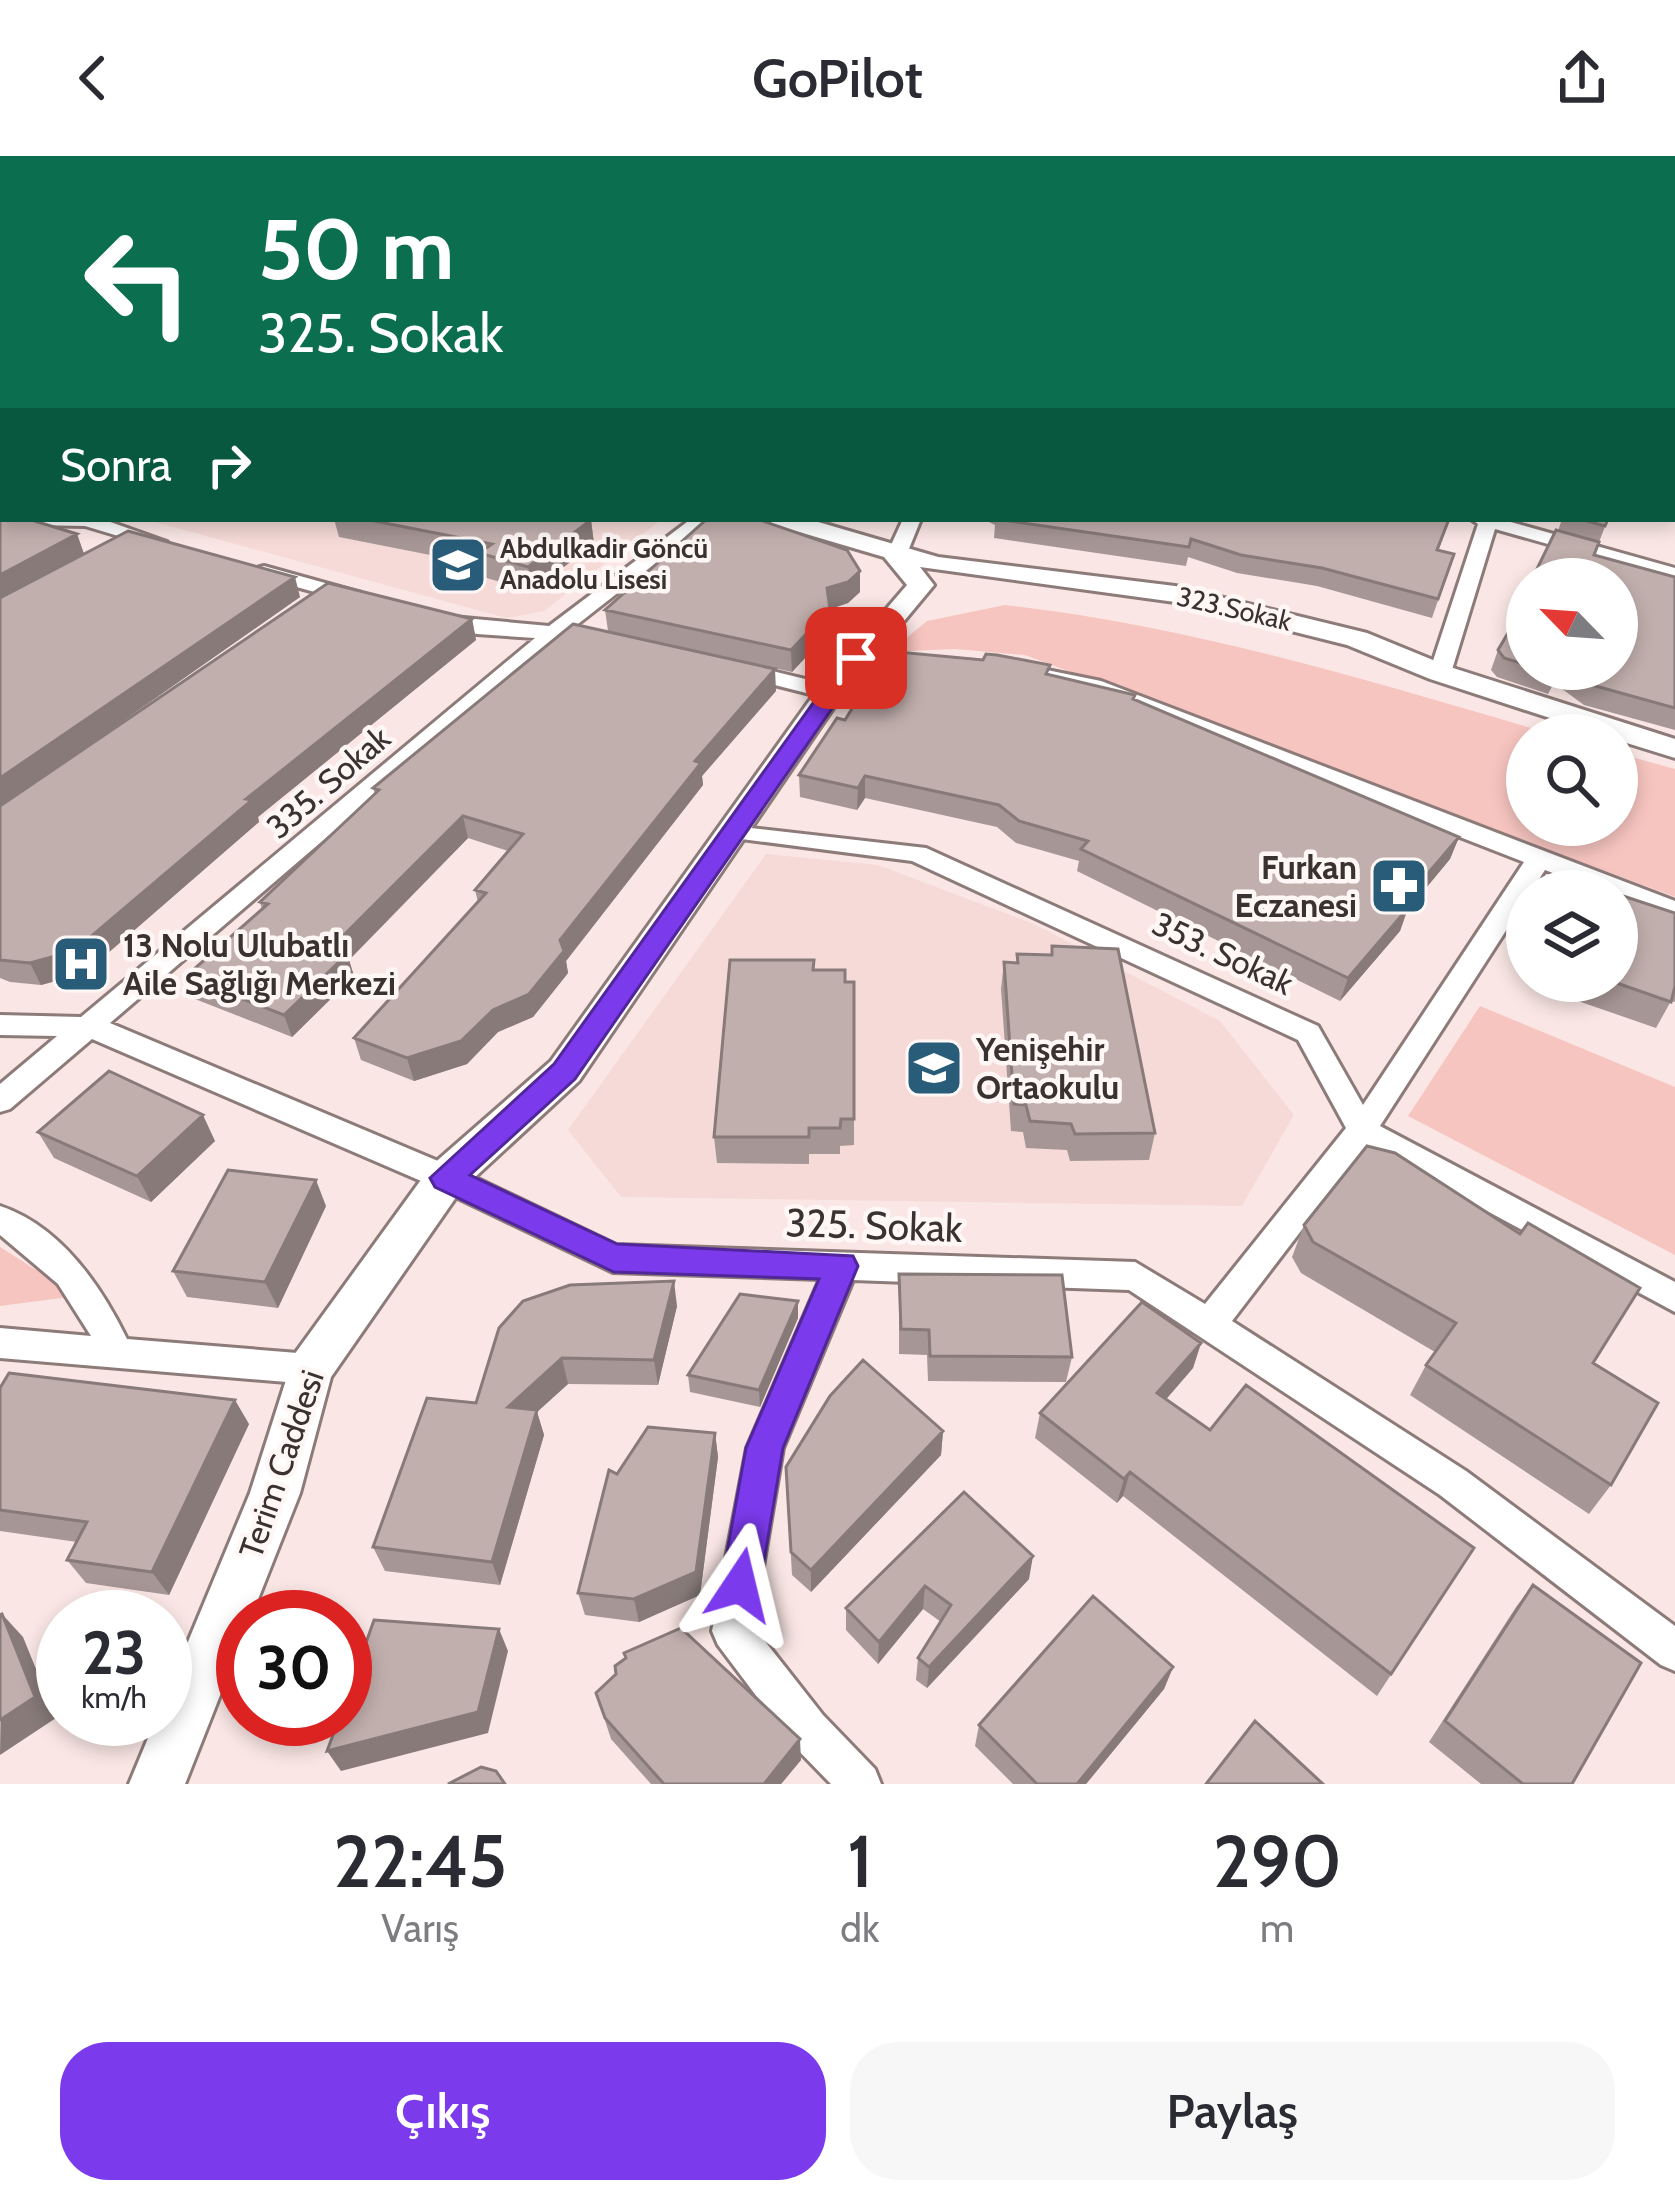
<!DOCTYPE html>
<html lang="tr">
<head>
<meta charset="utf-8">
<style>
  body { margin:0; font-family:Cabin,sans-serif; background:#f7f7f7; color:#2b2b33; height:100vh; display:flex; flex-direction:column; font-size:45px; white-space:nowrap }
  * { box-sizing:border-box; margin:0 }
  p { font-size:39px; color:#7c7c81 }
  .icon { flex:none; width:66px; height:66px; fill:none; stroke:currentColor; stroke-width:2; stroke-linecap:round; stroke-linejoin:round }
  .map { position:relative; height:1628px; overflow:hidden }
  .details { display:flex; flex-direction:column; background:#fff; flex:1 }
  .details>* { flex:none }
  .hud { position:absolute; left:0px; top:0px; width:1677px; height:366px; box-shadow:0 6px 18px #0003; background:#0b6e4f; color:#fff; overflow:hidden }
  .needle { width:78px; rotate:295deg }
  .tools { position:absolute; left:1506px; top:402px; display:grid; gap:24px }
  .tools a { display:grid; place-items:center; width:132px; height:132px; border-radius:50%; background:#fff; box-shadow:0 6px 18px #0003; font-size:60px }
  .speed { position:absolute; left:36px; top:1434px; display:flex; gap:24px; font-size:60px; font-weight:700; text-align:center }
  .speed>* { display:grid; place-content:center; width:156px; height:156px; border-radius:50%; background:#fff; box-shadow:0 6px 18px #0003; line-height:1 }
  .speed small { font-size:30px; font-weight:400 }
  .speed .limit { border:18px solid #d22; background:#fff; color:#111 }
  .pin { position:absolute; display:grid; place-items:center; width:102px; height:102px; color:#fff; margin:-51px; border-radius:24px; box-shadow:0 6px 18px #0006 }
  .me { position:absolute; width:132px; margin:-66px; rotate:10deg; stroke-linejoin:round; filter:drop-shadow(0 0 9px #0008) }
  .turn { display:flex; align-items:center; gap:42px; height:252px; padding:0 60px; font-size:54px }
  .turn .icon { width:156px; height:156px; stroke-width:2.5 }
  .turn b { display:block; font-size:84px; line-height:102px }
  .then { display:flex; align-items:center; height:114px; padding:0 60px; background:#0003; gap:24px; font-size:45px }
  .eta { display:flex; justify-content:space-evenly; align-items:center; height:204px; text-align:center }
  .eta b { font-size:72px; font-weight:600; line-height:84px }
  .action { display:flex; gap:24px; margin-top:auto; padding:24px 60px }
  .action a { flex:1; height:138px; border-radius:48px; background:#7c3aed; color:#fff; font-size:48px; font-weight:600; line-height:138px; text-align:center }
  .action a+a { background:#f7f7f7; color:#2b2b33 }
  header { display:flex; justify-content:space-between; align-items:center; height:156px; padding:0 60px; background:#fff; font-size:54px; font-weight:600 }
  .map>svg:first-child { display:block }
</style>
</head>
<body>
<header><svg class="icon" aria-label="back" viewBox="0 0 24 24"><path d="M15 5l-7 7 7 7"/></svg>GoPilot<svg class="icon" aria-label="share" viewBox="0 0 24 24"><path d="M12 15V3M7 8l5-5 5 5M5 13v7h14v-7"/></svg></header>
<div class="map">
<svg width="1675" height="1628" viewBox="0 0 1675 1628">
  <rect width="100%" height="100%" fill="#fae7e5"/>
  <path fill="#f5dad7" d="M144,363H662L544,455L506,462Z
    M766,698L878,709L1034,768L1220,865L1294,959L1242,1050L621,1041L568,974Z"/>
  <path fill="#f7c5c0" d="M0,0H1063L1083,3H3L0,58Z
    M1005,449C1194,470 1373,526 1555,579H1527V669H1617V597L1675,613V741L1025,499L955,493L889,496L927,465Z
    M1480,850L1675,931V1099L1408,960Z
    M0,1091L77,1140L0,1150Z"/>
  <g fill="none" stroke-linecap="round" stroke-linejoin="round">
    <defs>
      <path id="minor" d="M1674,274H1675V285H1674Z
        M0,355L3,363H12L10,366L0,367Z
        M25,363H102L167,386L158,392L85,370L34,369Z
        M691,363H712L569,475L567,481L558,483L110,867L457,1013L616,1089L1135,1106L1205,1148L1346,972L1298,884L912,705L734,682L722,674L725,669L926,692L1318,870L1363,949L1524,706L1085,535L1008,516V506L1101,525L1675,745V764L1617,742V735H1599L1545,714L1380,970L1675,1126V1156L1366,990L1232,1165L1466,1315L1675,1470V1515L1661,1509L1440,1339L1129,1134L853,1124L783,1292L753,1470L823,1559L875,1613L881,1628H831L793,1589L718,1489L712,1475L747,1292L820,1123L613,1116L435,1031L92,883L10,953L0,956V928L57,880L0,879V859L81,861L535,482L477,478L431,467V459L549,470Z
        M903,363H921L906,400L896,406L886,400Z
        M1471,363H1500L1675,412V424L1495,373L1451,517L1448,522H1432L1429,517L1478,368Z
        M264,410L361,437L364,441L354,447L257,420V412Z
        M739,507L838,531L841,536L830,543L731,518V508Z
        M0,1050C60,1070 100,1128 127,1183L310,1198L322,1202L327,1213L322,1224L310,1228L0,1202V1172L91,1180L58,1128L0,1079Z"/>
      <path id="tertiary" d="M769,363H808L938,401L1175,430L1367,477L1450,511L1675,583V602L1617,584V579H1602L1430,523L1347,489L1175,446L920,411L934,429L840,542L579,925L461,1034L331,1221L300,1337L251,1461H243V1481L185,1628H129L156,1563H165V1541L250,1337L294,1199L431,1010L551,905L820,530L907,429L884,401L772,368Z"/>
      <path id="trunk" d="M0,97H3V111H0Z
        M1674,109H1675V124H1674Z"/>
    </defs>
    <use href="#minor" stroke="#8c7b79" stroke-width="6"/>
    <use href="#tertiary" stroke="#8c7b79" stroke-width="6"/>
    <use href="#trunk" stroke="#8c7b79" stroke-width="6"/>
    <use href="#minor" fill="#fff" fill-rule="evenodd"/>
    <use href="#tertiary" fill="#fff" fill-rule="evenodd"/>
    <use href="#trunk" fill="#fff" fill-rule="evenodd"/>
  </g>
  <path fill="#a69695" d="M228,0H348L334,3H233Z
    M334,363H586L591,364L594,388L532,435L483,421L481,409L339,381Z
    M987,363H1450L1438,395L1454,398L1432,462L1317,430L1237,417L1188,401L1186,410L994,382L995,369L987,365Z
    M1562,363H1608L1599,386L1558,375Z
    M0,365L77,378L84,398L300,441L28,631L472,463L476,484L258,661L259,666L85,817L41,829L10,826L0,822Z
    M1594,399L1675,421V574L1584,549L1554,527L1548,538L1497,521L1491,514L1498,494L1527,445V513H1617Z
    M860,415V436L848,447L830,453V475L792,516L608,475L605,454Z
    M983,504L1135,539L1134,543L1459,681L1450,703L1407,755L1400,775L1340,845L1077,715L1079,705L1016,687L997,671L865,642L857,654L800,641L799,619L845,564Z
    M776,535L702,620L703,629L566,805L568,817L533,861L498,876L467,908L414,925L361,904L354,882L478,746L475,734L508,695L468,682L349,804L354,820L292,881L195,843L185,821L262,753L260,746L375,638L373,632Z
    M1675,757V846L1671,845L1656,872L1552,836L1556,825H1617Z
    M1052,790L1155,977L1149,1004L1070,1005L1067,994L1026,992L1023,976L1011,975L1001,833L1004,806L1016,807L1017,798L1051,799Z
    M814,814L845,826H854V989L840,990V998H809V1008L717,1007L714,981Z
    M38,976L215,985L151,1046L54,1002Z
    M326,1050L278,1152L187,1141L173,1115Z
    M1304,1069L1593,1207L1611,1329L1589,1358L1410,1239L1426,1209L1435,1196L1301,1117L1292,1101Z
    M899,1118L1072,1201L1066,1226L928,1225L927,1199L899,1198Z
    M798,1145V1162L760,1251L690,1236L688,1219Z
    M677,1150L658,1229L568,1228L537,1256L544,1279L500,1429L385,1415L373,1391L476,1247L499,1172Z
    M1201,1187L1193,1212L1166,1243L1210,1274L1474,1392L1377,1540L1123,1340L1117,1347L1035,1282L1040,1257Z
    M0,1232L249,1268L169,1439L86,1427L67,1404L77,1386L0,1375Z
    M943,1275L941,1299L811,1436L792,1419L786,1311Z
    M715,1277L718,1301L700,1439L639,1466L585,1459L578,1437Z
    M964,1336L1029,1423L927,1532L916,1524L918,1502L941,1466L923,1453L878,1508L846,1474V1452Z
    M1533,1429L1572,1628H1481L1429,1586L1516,1451Z
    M1173,1511L1164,1533L1086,1628H1013L975,1590L979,1569Z
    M596,1537L801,1604L781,1628H651L611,1583Z"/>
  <path fill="#877a79" d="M259,0H348L334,3H260Z
    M3,294V316L0,317V295Z
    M591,364L594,388L532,435L528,411Z
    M77,378L84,398L0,444V419Z
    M860,415V436L848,447L827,454V432Z
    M295,421L300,441L0,651V622Z
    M830,453V475L792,516L791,494Z
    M472,463L476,484L258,661L259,666L85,817L41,829L30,807L246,643Z
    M775,513L776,535L702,620L703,629L566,805L568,817L533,861L498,876L467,908L414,925L407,902L560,784L695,605Z
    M865,620V642L857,654L858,632Z
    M463,660L468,682L349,804L354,820L292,881L284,859L331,792Z
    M1459,681L1450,703L1407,755L1400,775L1340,845L1348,822L1401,749Z
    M203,959L215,985L151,1046L137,1020Z
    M316,1024L326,1050L278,1152L265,1126Z
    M674,1125L677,1150L658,1229L654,1204Z
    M798,1145V1162L760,1251L759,1234Z
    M1201,1187L1193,1212L1150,1262L1157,1237Z
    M562,1202L568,1228L537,1256L544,1279L500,1429L492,1406L508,1251Z
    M235,1244L249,1268L169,1439L152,1416Z
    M943,1275L941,1299L811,1436V1414Z
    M715,1277L718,1301L700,1439L639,1466L634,1443Z
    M1130,1316L1123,1340L1117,1347L1124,1323Z
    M1033,1400L1029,1423L927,1532L929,1511Z
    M925,1430L923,1453L878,1508L879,1486Z
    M2,1458L23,1481L56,1562L0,1599Z
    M499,1473L508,1495L488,1577L341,1615L327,1595Z
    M1173,1511L1164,1533L1086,1628H1077Z
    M800,1583L801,1604L781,1628H764Z"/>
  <path fill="#c1afad" stroke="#877a79" stroke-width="3" d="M1674,168H1675V237H1674Z
    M0,196L3,198V294L0,295Z
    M4,363H28L77,378L0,419V365Z
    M364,363H586L591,364L528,411L479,397L492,388Z
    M707,363H757L847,394L860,415L848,426L827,432L830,453L791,494L605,454Z
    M996,363H1449L1437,394L1454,398L1438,443L1322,412L1241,399L1191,383L1189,391Z
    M1580,363H1608L1605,370Z
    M1556,374L1599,386L1594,399L1675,421V552L1592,529L1569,513H1617V423H1532Z
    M128,375L295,421L0,622V442Z
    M328,427L472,463L246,643L252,644L74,795L30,807L0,804V650Z
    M1527,445V509L1504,502L1498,494Z
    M573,468L775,513L695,605L701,607L560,784L564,795L529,838L493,854L461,885L407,902L354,882L486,737L475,734L523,678L463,660L331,792L347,798L284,859L185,821L268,748L260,746L379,634L373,632Z
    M887,495L983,504L986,498L997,499L1050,509L1046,518L1135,539L1133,543L1459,681L1401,749L1408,752L1348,822L1081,693L1088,685L1019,665L999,649L865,620L858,632L799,619L837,562L845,564Z
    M1540,513H1558L1556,518Z
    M1572,723L1609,735H1567Z
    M1617,738L1675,757V830L1671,846L1611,825H1617Z
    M1052,790L1118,793L1155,977L1075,978L1071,968L1030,965L1026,949L1014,948L1004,806L1018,807L1017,798L1052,799Z
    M730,804H814L813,814H845V826H854V963H841L840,972H809V981H714Z
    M109,915L203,959L137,1020L38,976Z
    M1367,990L1395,997L1520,1078L1528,1067L1640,1132L1593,1207L1658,1247L1611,1329L1426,1209L1456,1167L1313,1086L1304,1069Z
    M228,1014L316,1024L265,1126L173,1115Z
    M899,1118L1062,1119L1072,1201L930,1200L929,1174L901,1173Z
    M674,1125L654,1204L562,1202L508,1251L537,1254L492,1406L373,1391L427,1242L476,1247L499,1172L523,1145L570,1129Z
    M740,1138L798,1145L759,1234L688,1219Z
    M1142,1146L1201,1187L1157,1237L1210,1274L1246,1229L1474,1392L1391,1518L1130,1316L1124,1323L1040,1257Z
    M863,1204L943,1275L811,1414L791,1396L786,1311L830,1240Z
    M9,1217L235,1244L152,1416L67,1404L87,1366L0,1354V1232Z
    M648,1271L715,1277L696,1416L634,1443L578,1437L609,1314L617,1318Z
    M964,1336L1033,1400L929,1511L918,1502L951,1449L925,1430L879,1486L846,1452Z
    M1533,1429L1641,1507L1572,1628H1523L1445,1565Z
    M1093,1440L1173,1511L1077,1628H1037L979,1569Z
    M2,1458L35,1541L0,1564V1459Z
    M374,1464L499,1473L478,1556L327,1595L339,1563H345V1546Z
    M681,1472L800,1583L764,1628H664L605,1562L596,1537L616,1518L615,1510L626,1502L624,1497Z
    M1255,1565L1323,1628H1206Z
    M481,1611L496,1615L505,1628H448Z"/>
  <path fill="#7c3aed" stroke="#51269a" stroke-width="3" d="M856,495L867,502L575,923L470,1019L617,1088L853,1100L858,1110L783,1292L760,1429L754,1443L740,1449L726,1443L721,1429L746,1292L819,1123L614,1116L435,1031L430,1022L554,908L849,497Z"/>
  <defs>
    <symbol id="school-square" viewBox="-11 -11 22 22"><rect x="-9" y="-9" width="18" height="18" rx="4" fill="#285c78" stroke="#fff7f6"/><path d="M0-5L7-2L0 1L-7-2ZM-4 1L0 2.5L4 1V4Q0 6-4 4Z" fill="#fff"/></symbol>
    <symbol id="pharmacy-square" viewBox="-11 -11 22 22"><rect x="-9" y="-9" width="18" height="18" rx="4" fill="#285c78" stroke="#fff7f6"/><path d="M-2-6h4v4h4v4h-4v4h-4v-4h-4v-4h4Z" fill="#fff"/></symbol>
    <symbol id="hospital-square" viewBox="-11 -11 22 22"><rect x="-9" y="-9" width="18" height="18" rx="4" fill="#285c78" stroke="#fff7f6"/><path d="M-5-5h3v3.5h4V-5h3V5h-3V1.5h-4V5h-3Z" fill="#fff"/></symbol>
  </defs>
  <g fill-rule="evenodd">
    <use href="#school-square" x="425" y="376" width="66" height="66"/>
    <use href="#pharmacy-square" x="1366" y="697" width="66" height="66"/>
    <use href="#hospital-square" x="48" y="775" width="66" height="66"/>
    <use href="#school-square" x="901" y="879" width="66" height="66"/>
  </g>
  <g text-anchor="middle" stroke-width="9" stroke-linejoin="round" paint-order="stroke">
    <g font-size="27" font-weight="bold" fill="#393231" stroke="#fff7f6" text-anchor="start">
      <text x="500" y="402">Abdulkadir Göncü<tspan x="500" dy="31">Anadolu Lisesi</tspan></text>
    </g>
    <g font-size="27" fill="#393231" stroke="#fff7f6">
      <text transform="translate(1234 453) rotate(13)" y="9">323.Sokak</text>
    </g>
    <g font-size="33" fill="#393231" stroke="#fff7f6">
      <text transform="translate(328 626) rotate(-41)" y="12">335. Sokak</text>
      <text transform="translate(1223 797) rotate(25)" y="12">353. Sokak</text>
      <text transform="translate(281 1308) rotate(-71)" y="12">Terim Caddesi</text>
    </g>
    <g font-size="33" font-weight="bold" fill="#393231" stroke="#fff7f6" text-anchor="start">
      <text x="1357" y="723" text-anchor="end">Furkan<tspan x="1357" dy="38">Eczanesi</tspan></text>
      <text x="123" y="801">13 Nolu Ulubatlı<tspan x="123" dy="38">Aile Sağlığı Merkezi</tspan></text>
      <text x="976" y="905">Yenişehir<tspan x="976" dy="38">Ortaokulu</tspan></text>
    </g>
    <g font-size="39" fill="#393231" stroke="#fff7f6">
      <text transform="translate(874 1069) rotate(2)" y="14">325. Sokak</text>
    </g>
  </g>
</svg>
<div class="tools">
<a><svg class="needle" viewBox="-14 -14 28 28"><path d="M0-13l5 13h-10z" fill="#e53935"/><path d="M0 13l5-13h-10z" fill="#7c7c81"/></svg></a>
<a><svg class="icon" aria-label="search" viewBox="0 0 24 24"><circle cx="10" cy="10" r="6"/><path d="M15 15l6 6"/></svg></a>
<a><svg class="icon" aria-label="layers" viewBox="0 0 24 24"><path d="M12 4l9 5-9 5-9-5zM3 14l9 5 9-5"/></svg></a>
</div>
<div class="speed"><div>23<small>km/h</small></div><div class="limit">30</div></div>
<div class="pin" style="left:856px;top:502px;background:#d93025"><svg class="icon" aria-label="arrive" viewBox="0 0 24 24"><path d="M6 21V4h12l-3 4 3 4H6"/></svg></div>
<svg class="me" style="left:740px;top:1429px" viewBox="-20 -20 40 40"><path d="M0-17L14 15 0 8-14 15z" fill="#7c3aed" stroke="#fff" stroke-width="4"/></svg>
<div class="hud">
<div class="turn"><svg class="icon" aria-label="left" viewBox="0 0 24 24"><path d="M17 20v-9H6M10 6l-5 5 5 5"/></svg><div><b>50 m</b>325. Sokak</div></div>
<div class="then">Sonra<svg class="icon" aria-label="right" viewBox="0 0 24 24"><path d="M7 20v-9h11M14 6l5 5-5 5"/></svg></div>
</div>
</div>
<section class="details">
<div class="eta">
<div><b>22:45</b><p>Varış</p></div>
<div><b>1</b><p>dk</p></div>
<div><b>290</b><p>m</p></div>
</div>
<div class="action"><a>Çıkış</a><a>Paylaş</a></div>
</section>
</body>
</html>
